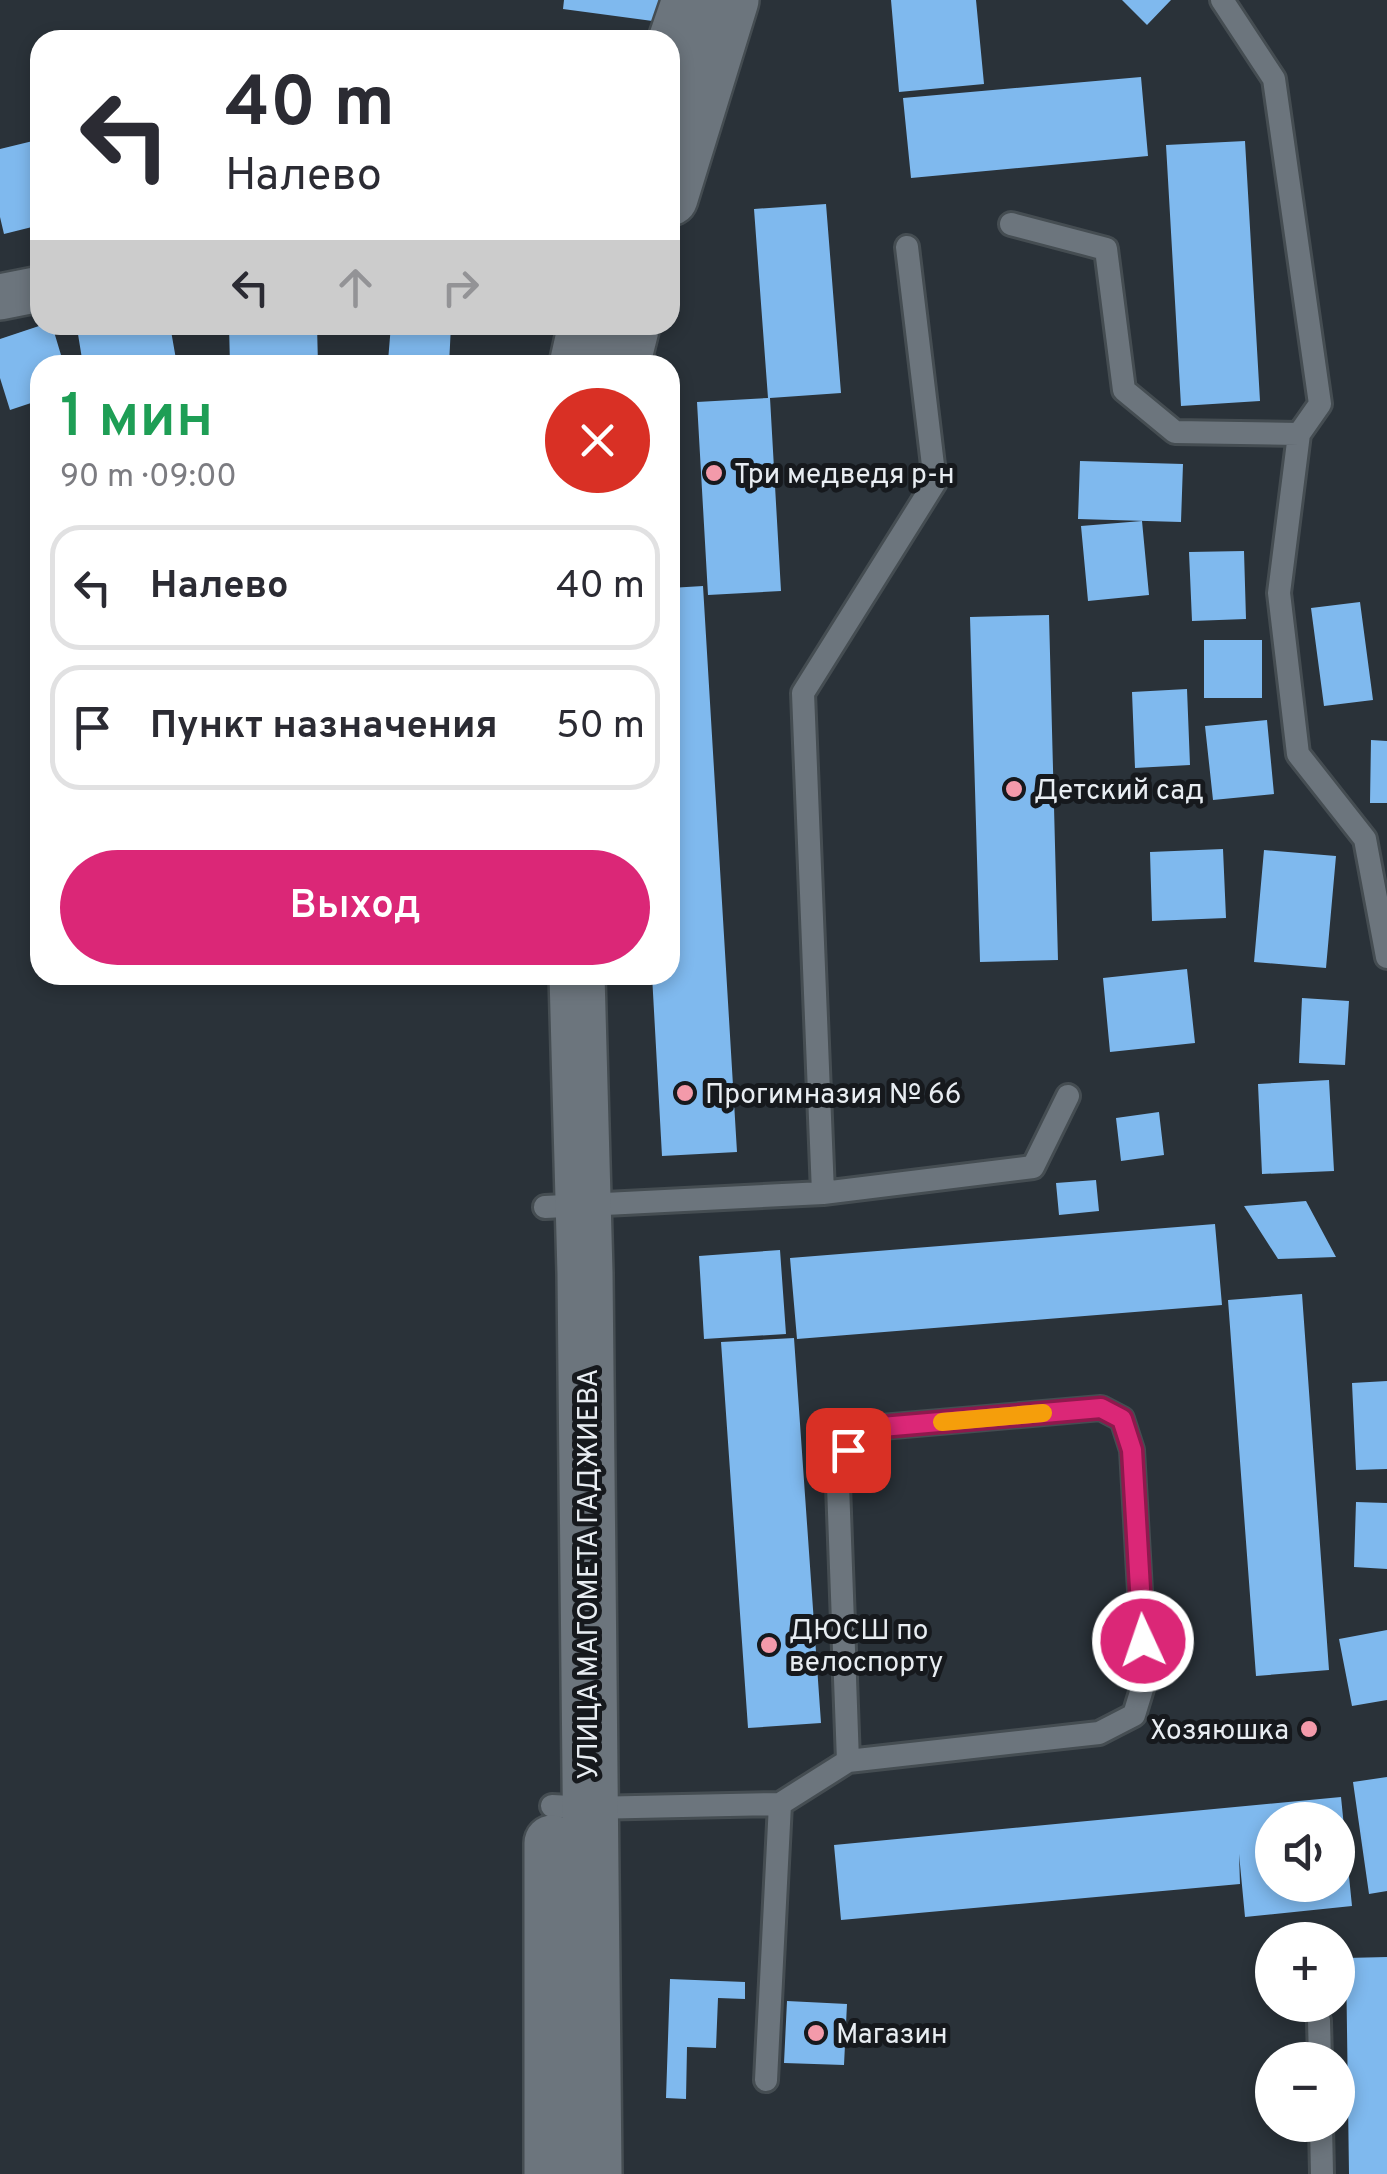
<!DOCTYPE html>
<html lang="ru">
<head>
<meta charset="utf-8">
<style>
  body { margin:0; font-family:Overpass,sans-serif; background:#f2f2f3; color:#2b2b33; height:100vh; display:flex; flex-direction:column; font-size:38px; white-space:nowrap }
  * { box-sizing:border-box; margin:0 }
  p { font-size:32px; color:#7c7c81 }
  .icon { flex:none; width:55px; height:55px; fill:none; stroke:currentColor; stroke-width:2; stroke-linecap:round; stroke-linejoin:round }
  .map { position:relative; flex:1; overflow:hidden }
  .side { position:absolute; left:30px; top:355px; width:650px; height:630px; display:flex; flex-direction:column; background:#fff; border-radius:30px; box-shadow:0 5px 15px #0003 }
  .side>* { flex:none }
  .top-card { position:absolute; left:30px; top:30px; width:650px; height:305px; border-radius:30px; box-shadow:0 5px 15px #0003; background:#fff; color:#2b2b33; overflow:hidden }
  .buttons { position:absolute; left:1255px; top:1802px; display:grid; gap:20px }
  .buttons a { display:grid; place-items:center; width:100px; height:100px; border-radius:50%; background:#fff; box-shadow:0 5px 15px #0003; font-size:50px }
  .pin { position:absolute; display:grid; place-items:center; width:85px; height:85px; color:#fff; margin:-42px; border-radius:20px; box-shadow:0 5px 15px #0006 }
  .me { position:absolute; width:110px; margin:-55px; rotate:357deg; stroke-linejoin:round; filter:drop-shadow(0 0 8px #0008) }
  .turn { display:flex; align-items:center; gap:35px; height:210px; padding:0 30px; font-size:45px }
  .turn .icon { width:130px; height:130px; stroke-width:2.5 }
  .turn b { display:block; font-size:70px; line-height:85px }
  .lanes { display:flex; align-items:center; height:95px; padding:0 30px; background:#0003; justify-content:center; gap:50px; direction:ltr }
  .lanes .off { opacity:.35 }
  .round { display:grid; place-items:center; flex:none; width:105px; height:105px; border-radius:52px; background:#f2f2f3 }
  .summary { display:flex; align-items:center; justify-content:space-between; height:170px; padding:0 30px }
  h1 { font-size:60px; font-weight:600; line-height:75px; color:#1e9e55 }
  .cta { display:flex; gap:20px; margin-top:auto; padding:20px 30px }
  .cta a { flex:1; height:115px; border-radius:60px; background:#db2777; color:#fff; font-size:40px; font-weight:600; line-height:115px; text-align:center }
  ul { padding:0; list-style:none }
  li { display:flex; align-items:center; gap:30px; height:125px; margin:0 20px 15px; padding:0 10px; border:5px solid #e1e1e2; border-radius:30px }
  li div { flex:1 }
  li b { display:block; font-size:38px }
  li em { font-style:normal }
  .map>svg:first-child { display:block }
</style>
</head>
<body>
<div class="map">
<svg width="1387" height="2174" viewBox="0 0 1387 2174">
  <rect width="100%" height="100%" fill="#2a3239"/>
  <path fill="#7fb9ee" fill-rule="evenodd" d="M564,0H662L660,22L563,9Z
    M891,0H976L984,84L899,92Z
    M1122,0H1171L1147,25Z
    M1141,77L1148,156L911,178L903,98Z
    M37,140L40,150V225L4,234L0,217V149Z
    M1245,141L1260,401L1181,406L1166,145Z
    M826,204L841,393L770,398L781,591L708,595L697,402L768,398L754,209Z
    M42,325H52L64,365H40V400L10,410L0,378V339Z
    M96,325H170L177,365H83L77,328Z
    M229,325H317L318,365H230Z
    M391,325H451L449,365L388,361Z
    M1080,461L1183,464L1181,522L1078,519Z
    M1142,521L1149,595L1088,601L1081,526Z
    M1244,551L1246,619L1192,621L1189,552Z
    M703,586L737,1152L662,1156L652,975H670V588Z
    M1360,602L1373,700L1324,706L1311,608Z
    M1049,615L1058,960L980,962L970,617Z
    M1204,640H1262V698H1204Z
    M1187,689L1190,765L1135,768L1132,692Z
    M1267,720L1274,794L1213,800L1205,726Z
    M1371,740L1387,741V803H1370Z
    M1223,849L1226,918L1152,921L1150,852Z
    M1264,850L1336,856L1326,968L1254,962Z
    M1187,969L1195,1043L1110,1052L1103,978Z
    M1302,998L1349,1001L1345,1065L1299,1063Z
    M1329,1080L1334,1171L1262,1174L1258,1084Z
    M1159,1112L1164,1155L1121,1161L1116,1118Z
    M1096,1180L1099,1211L1059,1215L1056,1183Z
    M1306,1201L1336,1257L1278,1259L1244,1206Z
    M1215,1224L1222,1305L797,1339L790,1258Z
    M780,1250L786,1334L704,1339L699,1256Z
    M1302,1294L1329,1670L1256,1676L1228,1300Z
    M794,1338L821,1723L748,1728L721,1342Z
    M1387,1381V1469L1356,1470L1352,1383Z
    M1356,1502L1387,1503V1569L1354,1567Z
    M1387,1630V1700L1352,1706L1339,1639Z
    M1387,1777V1891L1369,1894L1353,1782Z
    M1341,1797L1352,1906L1245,1917L1239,1854L1240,1884L841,1920L834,1845ZM1272,1820H1338V1885H1272Z
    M1387,1957V2174H1349L1346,1958Z
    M670,1979L745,1982V1999L718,1998L716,2048L687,2047L686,2099L666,2098Z
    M787,2001L847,2004L844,2065L784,2063Z"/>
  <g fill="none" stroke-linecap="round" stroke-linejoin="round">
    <defs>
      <path id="service" d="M1222,0L1274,79L1320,404L1299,434
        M1011,224L1106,249L1124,390L1175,432L1299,434L1279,593L1298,754L1365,839L1387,957
        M823,1193L1033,1167L1068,1096
        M545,1207L823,1193L803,693L935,482L907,247
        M552,1806L589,1808L780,1804L848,1761L1099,1733L1134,1715L1145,1679L1132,1450L1122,1419L1101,1408L870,1428L848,1450L838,1485L848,1761
        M1319,2021L1320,2060
        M766,2080L780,1804
        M1321,2125L1322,2174"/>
      <path id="minor" d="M0,297L40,289"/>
      <path id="secondary" d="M670,58L690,0
        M670,198L731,0
        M577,365L586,325
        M622,365L632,325
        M577,975L585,1273L594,2174
        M552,2174V1843"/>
    </defs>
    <use href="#service" stroke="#454d52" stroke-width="28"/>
    <use href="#minor" stroke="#454d52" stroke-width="50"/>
    <use href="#secondary" stroke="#454d52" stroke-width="60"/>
    <use href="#service" stroke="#6c757d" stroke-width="22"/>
    <use href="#minor" stroke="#6c757d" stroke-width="45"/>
    <use href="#secondary" stroke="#6c757d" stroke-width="55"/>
  </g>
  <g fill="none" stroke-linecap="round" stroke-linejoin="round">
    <defs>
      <path id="route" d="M848,1450L870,1428L1101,1408L1122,1419L1132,1450L1143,1641"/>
    </defs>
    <use href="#route" stroke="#8e194d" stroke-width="25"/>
    <use href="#route" stroke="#db2777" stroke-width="18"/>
    <path stroke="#f59e0b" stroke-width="18" d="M942,1422L1043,1413"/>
  </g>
  <g fill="#f39aaa" stroke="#16191d" stroke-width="4">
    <circle cx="714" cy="473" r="10"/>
    <circle cx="1014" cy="789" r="10"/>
    <circle cx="685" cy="1093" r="10"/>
    <circle cx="769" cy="1645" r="10"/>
    <circle cx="1309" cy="1729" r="10"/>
    <circle cx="816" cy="2033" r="10"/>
  </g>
  <g text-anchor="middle" stroke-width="10" stroke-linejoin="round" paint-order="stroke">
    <g font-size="28" fill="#e8edf2" stroke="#16191d" text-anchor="start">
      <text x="734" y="483">Три медведя р-н</text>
      <text x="1034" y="799">Детский сад</text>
      <text x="705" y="1103">Прогимназия № 66</text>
      <text x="789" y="1639">ДЮСШ по<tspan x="789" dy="32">велоспорту</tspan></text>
      <text x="1289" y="1739" text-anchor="end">Хозяюшка</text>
      <text x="836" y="2043">Магазин</text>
    </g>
    <g font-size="28" fill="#e8edf2" stroke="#16191d">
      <text transform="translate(587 1574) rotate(-90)" y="10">УЛИЦА МАГОМЕТА ГАДЖИЕВА</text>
    </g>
  </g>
</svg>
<div class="buttons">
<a><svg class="icon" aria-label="sound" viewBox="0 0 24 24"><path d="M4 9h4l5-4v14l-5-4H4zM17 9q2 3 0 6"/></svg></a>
<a>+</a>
<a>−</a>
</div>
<div class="pin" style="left:848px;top:1450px;background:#d93025"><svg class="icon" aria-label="arrive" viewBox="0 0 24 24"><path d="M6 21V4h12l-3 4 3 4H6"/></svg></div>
<svg class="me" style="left:1143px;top:1641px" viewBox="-20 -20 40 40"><circle r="17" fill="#db2777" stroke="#fff" stroke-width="3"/><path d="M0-11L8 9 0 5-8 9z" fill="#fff"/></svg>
<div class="top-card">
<div class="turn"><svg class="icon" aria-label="left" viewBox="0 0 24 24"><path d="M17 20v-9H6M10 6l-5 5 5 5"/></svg><div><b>40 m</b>Налево</div></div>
<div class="lanes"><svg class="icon" aria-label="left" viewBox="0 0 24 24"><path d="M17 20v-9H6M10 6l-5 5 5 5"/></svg><svg class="icon off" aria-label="ahead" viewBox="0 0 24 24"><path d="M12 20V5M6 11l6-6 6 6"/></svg><svg class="icon off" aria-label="right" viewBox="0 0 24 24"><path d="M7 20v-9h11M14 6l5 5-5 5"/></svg></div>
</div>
<section class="side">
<div class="summary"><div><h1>1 мин</h1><p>90 m · 09:00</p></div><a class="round" style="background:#d93025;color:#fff"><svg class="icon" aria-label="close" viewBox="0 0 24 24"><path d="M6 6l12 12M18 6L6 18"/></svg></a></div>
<ul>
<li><svg class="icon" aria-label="left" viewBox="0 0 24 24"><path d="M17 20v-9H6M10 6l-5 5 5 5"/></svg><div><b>Налево</b></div><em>40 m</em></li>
<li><svg class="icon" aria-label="arrive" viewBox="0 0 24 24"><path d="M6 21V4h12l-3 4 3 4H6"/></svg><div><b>Пункт назначения</b></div><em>50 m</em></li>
</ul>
<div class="cta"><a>Выход</a></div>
</section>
</div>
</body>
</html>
